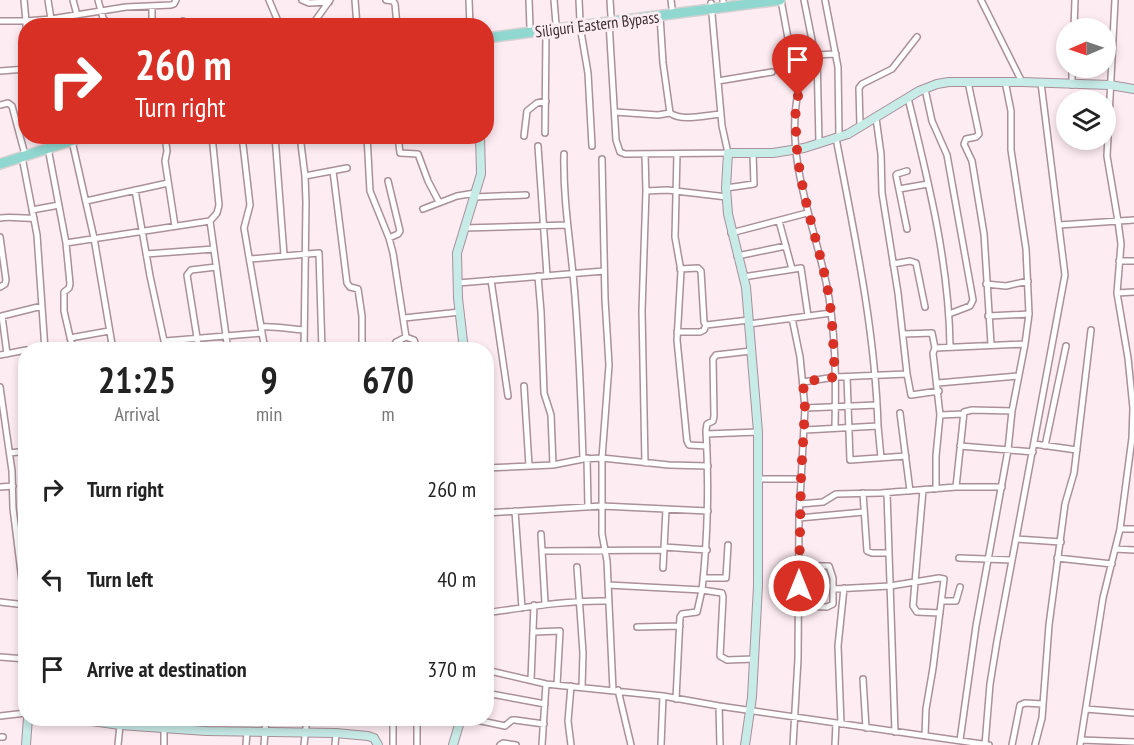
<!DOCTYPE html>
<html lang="en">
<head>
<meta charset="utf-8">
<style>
  body { margin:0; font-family:"PT Sans Narrow",sans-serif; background:#f6f6f6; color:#222; height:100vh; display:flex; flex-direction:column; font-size:22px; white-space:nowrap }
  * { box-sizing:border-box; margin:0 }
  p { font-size:20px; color:#767676 }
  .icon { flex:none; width:33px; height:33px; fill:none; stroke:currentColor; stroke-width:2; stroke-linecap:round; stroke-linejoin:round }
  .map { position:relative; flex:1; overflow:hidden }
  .drawer { position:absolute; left:18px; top:342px; width:476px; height:384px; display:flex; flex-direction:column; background:#fff; border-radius:24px; box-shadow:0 3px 9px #0003 }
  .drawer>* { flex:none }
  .guide { position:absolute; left:18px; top:18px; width:476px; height:126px; border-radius:24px; box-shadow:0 3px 9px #0003; background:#d93025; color:#fff; overflow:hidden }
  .needle { width:39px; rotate:268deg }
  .controls { position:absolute; left:1056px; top:18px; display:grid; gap:12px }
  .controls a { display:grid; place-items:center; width:60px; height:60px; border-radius:50%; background:#fff; box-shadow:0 3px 9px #0003; font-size:30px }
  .pin { position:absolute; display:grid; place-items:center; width:51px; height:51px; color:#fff; margin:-62px -26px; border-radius:50% 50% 50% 0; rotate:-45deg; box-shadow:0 0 6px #0007 }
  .pin .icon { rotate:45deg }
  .me { position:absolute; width:66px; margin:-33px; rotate:0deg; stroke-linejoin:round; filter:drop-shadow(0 0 4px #0008) }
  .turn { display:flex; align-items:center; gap:21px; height:126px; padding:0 18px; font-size:27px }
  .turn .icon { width:78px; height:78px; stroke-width:2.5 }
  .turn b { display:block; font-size:42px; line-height:51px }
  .eta { display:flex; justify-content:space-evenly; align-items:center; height:102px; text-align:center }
  .eta b { font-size:36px; font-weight:800; line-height:42px }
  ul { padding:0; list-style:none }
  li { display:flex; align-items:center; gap:18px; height:90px; padding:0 18px }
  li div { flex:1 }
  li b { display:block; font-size:22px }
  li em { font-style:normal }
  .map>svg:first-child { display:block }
</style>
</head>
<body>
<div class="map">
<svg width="1134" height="745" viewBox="0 0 1134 745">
  <rect width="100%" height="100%" fill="#fdecf2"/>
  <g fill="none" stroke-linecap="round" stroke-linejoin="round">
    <defs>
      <path id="street" d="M24,0L26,21L51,19L126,7L171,5L174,4L176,0
        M48,0L51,19
        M73,0L77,15
        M98,0L103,18L109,26
        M269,0L280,26
        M302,0L309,3L329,2
        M355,0L357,26
        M386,0L393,1L395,4L397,26
        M469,0L470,26
        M529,0L530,27
        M554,0L556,24
        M579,0L580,21
        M610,0L611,16
        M671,0L672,8
        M723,0V1
        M781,0L798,93C785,156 813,221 826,282C836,329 836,380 835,428
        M804,0L815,55L836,54
        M825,0L838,67L839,136
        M981,0L1022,82
        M152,6V26
        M660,16L663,63L670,113C682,122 706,115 721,114
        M0,21H26V26
        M609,22L616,140L620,152L625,154L728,153L722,126L711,3
        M170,26L183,21L192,26
        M306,26L315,21L330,0
        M580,26L588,73L592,146
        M1074,28L1075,0
        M817,56L819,143
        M0,71L26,69
        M718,81L772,72
        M968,82L979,134L976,137L966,139L964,144L972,161L984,234L991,344
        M1072,85V68
        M925,89L932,121L947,155L973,300L970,306L949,314
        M908,98C928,180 949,262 950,346
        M0,105L8,103L12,106L24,151
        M615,112L658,115L670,113
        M860,126L859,88L862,84L892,69L917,37
        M545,133L546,31
        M165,136L167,151L165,161L175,226
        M212,136L219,205L217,213L210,221L228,350
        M242,136L250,205L244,228L265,350
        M275,136L284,255
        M300,136L305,176L306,202L304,350
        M367,136L370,191L389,238L393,253L406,337
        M398,136L400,153L418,154L428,181L439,202
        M524,136L527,111L537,103L546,101
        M836,138C854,233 875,328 878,426
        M72,141L94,238L113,350
        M538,146L547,276
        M48,148L66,243L70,284L69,288L64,292V311L73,350
        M564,154C563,195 569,233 573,274C579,335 581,397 583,459
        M645,154L646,191L642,311L645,463
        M677,154L675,237L681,271L677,340L687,441L689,445L707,446
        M22,157L37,235L45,350
        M602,159L605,299L609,365L602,458V534L607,561L613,690
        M333,171L347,283L350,287L358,289L362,316V350
        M305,176L347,168
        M388,181L400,231L398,234L389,238
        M726,188L754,184L753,154
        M899,189L928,184
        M135,190L150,276L166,350
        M646,191L667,190L727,197
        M474,197L526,195
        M86,201L168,183
        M423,209L457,196L475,193
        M32,210L59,205
        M0,218C11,216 22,219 34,218
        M779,221L792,269
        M1059,225L1134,220
        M464,228L567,225
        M907,229L896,175L897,174L907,171
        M731,233L807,213
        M0,237L6,280L5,284L0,287
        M66,243L210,221
        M146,254L214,249
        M737,256L786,246
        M250,259L319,253L322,350
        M1119,261H1134
        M893,264L910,261L916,263L925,307
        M680,269L698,268L701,271L704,322L706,325L749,320
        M538,276L541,312L544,393L551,415L553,465
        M743,277L801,268L808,316
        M491,280L508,396
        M458,283L604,271
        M986,284L1006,286L1028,281
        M1117,293L1134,292
        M988,316L1029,314
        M404,318L460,312
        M792,318L800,357L805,408L799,518L798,659L793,745
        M749,324L831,313
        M261,327C276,326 289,329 304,330
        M677,332H700L704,330L706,325
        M903,334L932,333L935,348
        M70,338L109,331
        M165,341L262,333
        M199,350L187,275L191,270L216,267
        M392,350L396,342L406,337L414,340L418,350
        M7,354L2,316L42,306
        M0,355L26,350
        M907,374L911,395L939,391
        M847,377L850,460L906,456
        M803,382L835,377L907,374L898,293L882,193L881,154L876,118
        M938,383L1018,376
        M524,386L529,466
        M0,387L12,471L13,508L25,605
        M805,408L877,405
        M900,413L910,491
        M940,415L963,414
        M805,430L878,426L881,458
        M706,434L758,432
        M1034,444L1077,450
        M960,446L1033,452
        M1045,446L1066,346
        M10,453L26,451
        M587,458L588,507
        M486,468L553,465L583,459L602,458L669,465L708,466
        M758,479H801
        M0,487L13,486
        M956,487H1002
        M936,489V456L940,415L933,353L935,348L1025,344
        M923,490L913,606L917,612L940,613
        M863,493L867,551L872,553H889
        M887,493L895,732
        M800,504L823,502L836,494L881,493L956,487L964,412L972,410L1012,411
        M515,511L522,608
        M486,513L602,506L708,511
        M799,518L864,512
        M1120,529H1134
        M541,534L545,603
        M1016,539L1061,542
        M664,547L707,550
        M1115,549L1134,550
        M542,551L664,550
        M959,558L1012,560
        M1057,558L1112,564
        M577,567L583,653L582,687
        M663,568L666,509
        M703,578H726L728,545
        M608,585L702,590C708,536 709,484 706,430L707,424L713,421L714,416L713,359L716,355L751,351
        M834,589L890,586L939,578L944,579L933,668L926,709L925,736
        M942,601H956L960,587
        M0,602L26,605
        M799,606L827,607L833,604V578L829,566H799
        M486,613C528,607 567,600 609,601
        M637,627L680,626
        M534,632L560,631L557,685
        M0,657L26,659
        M486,670L546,684L663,696L719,706L989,745
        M863,679L866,728
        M531,680L534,605
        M618,690L631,745
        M486,693L545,704
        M676,699L680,617L682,614L697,612L702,590L722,593L723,597L720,656L727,660L754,659
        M719,706L720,745
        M1086,709L1134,713
        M0,716L26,713
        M467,718L505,726L512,720H515L544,724
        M841,724L838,646L844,588
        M168,729L169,718
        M0,737H3
        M960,740L976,626L1008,450L1012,411L1025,344L1029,314L1026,249L1011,150V111L1005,81
        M1081,740L1134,742
        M118,745L120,725
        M164,745V729
        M246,745L247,732
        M264,745L266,718
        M304,745L307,718
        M335,745L336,733
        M393,745V718
        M417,745V718
        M500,745L503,743L516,745
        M542,745L546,684
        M571,745L568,721L571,686
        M661,745L663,696
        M835,745L836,723
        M985,745L990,684L997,641L1065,275L1041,83
        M1012,745L1020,705L1025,703L1043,704
        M1035,745L1042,718L1049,625L1065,504L1074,473L1091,330
        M1080,745L1103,598L1120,529L1132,438L1133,408L1128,358L1117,293L1121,244L1118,221L1107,156L1115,0"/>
      <path id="secondary" d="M464,350L458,298L457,253L481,174L480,136
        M71,718L120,725L206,731L336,733L368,736L374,738L378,745
        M26,745L28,718
        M453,745L461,718
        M745,745L752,697L758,586V432L746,287L728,214L726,188L728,153H773L804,148L848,134L919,91L937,84L949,82H1022L1110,85L1134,89"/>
      <path id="primary" d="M486,38L780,0
        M0,164L86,136"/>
    </defs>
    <use href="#street" stroke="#aa909a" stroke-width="8"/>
    <use href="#secondary" stroke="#aa909a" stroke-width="10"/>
    <use href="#primary" stroke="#d3d1d2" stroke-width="12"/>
    <use href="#street" stroke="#fff" stroke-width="5"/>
    <use href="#secondary" stroke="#c7ebe7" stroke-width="8"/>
    <use href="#primary" stroke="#8fd7cf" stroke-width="9"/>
  </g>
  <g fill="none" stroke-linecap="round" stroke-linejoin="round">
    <path stroke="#d93025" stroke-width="10" stroke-dasharray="0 18" d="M798,96C794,106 796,117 796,128C796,181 815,230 826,281C833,313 833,345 835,377L803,382L805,408L801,478L799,586"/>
  </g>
  <g text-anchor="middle" stroke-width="6" stroke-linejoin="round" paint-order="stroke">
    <g font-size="16" fill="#392f33" stroke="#fdecf2">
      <text transform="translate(597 24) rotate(-7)" y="6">Siliguri Eastern Bypass</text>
    </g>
  </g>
</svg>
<div class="controls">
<a><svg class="needle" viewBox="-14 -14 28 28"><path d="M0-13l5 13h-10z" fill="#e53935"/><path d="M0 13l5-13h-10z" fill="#767676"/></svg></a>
<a><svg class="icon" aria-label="layers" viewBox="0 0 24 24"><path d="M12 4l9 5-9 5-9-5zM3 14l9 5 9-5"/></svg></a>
</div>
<div class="pin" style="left:798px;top:96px;background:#d93025"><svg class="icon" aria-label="arrive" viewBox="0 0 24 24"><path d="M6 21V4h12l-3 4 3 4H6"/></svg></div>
<svg class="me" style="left:799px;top:586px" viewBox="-20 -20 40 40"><circle r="17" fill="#d93025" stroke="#fff" stroke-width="3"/><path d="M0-11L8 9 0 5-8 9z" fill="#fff"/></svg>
<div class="guide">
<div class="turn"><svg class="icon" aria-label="right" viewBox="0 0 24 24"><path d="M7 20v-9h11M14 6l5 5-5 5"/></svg><div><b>260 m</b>Turn right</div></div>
</div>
<section class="drawer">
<div class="eta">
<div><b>21:25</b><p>Arrival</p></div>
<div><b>9</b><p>min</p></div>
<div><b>670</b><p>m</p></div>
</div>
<ul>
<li><svg class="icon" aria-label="right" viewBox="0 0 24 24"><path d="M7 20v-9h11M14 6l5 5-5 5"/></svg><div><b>Turn right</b></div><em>260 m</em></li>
<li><svg class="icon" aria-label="left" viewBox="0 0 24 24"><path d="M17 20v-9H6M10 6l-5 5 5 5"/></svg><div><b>Turn left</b></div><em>40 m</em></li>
<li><svg class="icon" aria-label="arrive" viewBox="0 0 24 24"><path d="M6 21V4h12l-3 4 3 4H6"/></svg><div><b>Arrive at destination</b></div><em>370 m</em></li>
</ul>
</section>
</div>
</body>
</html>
